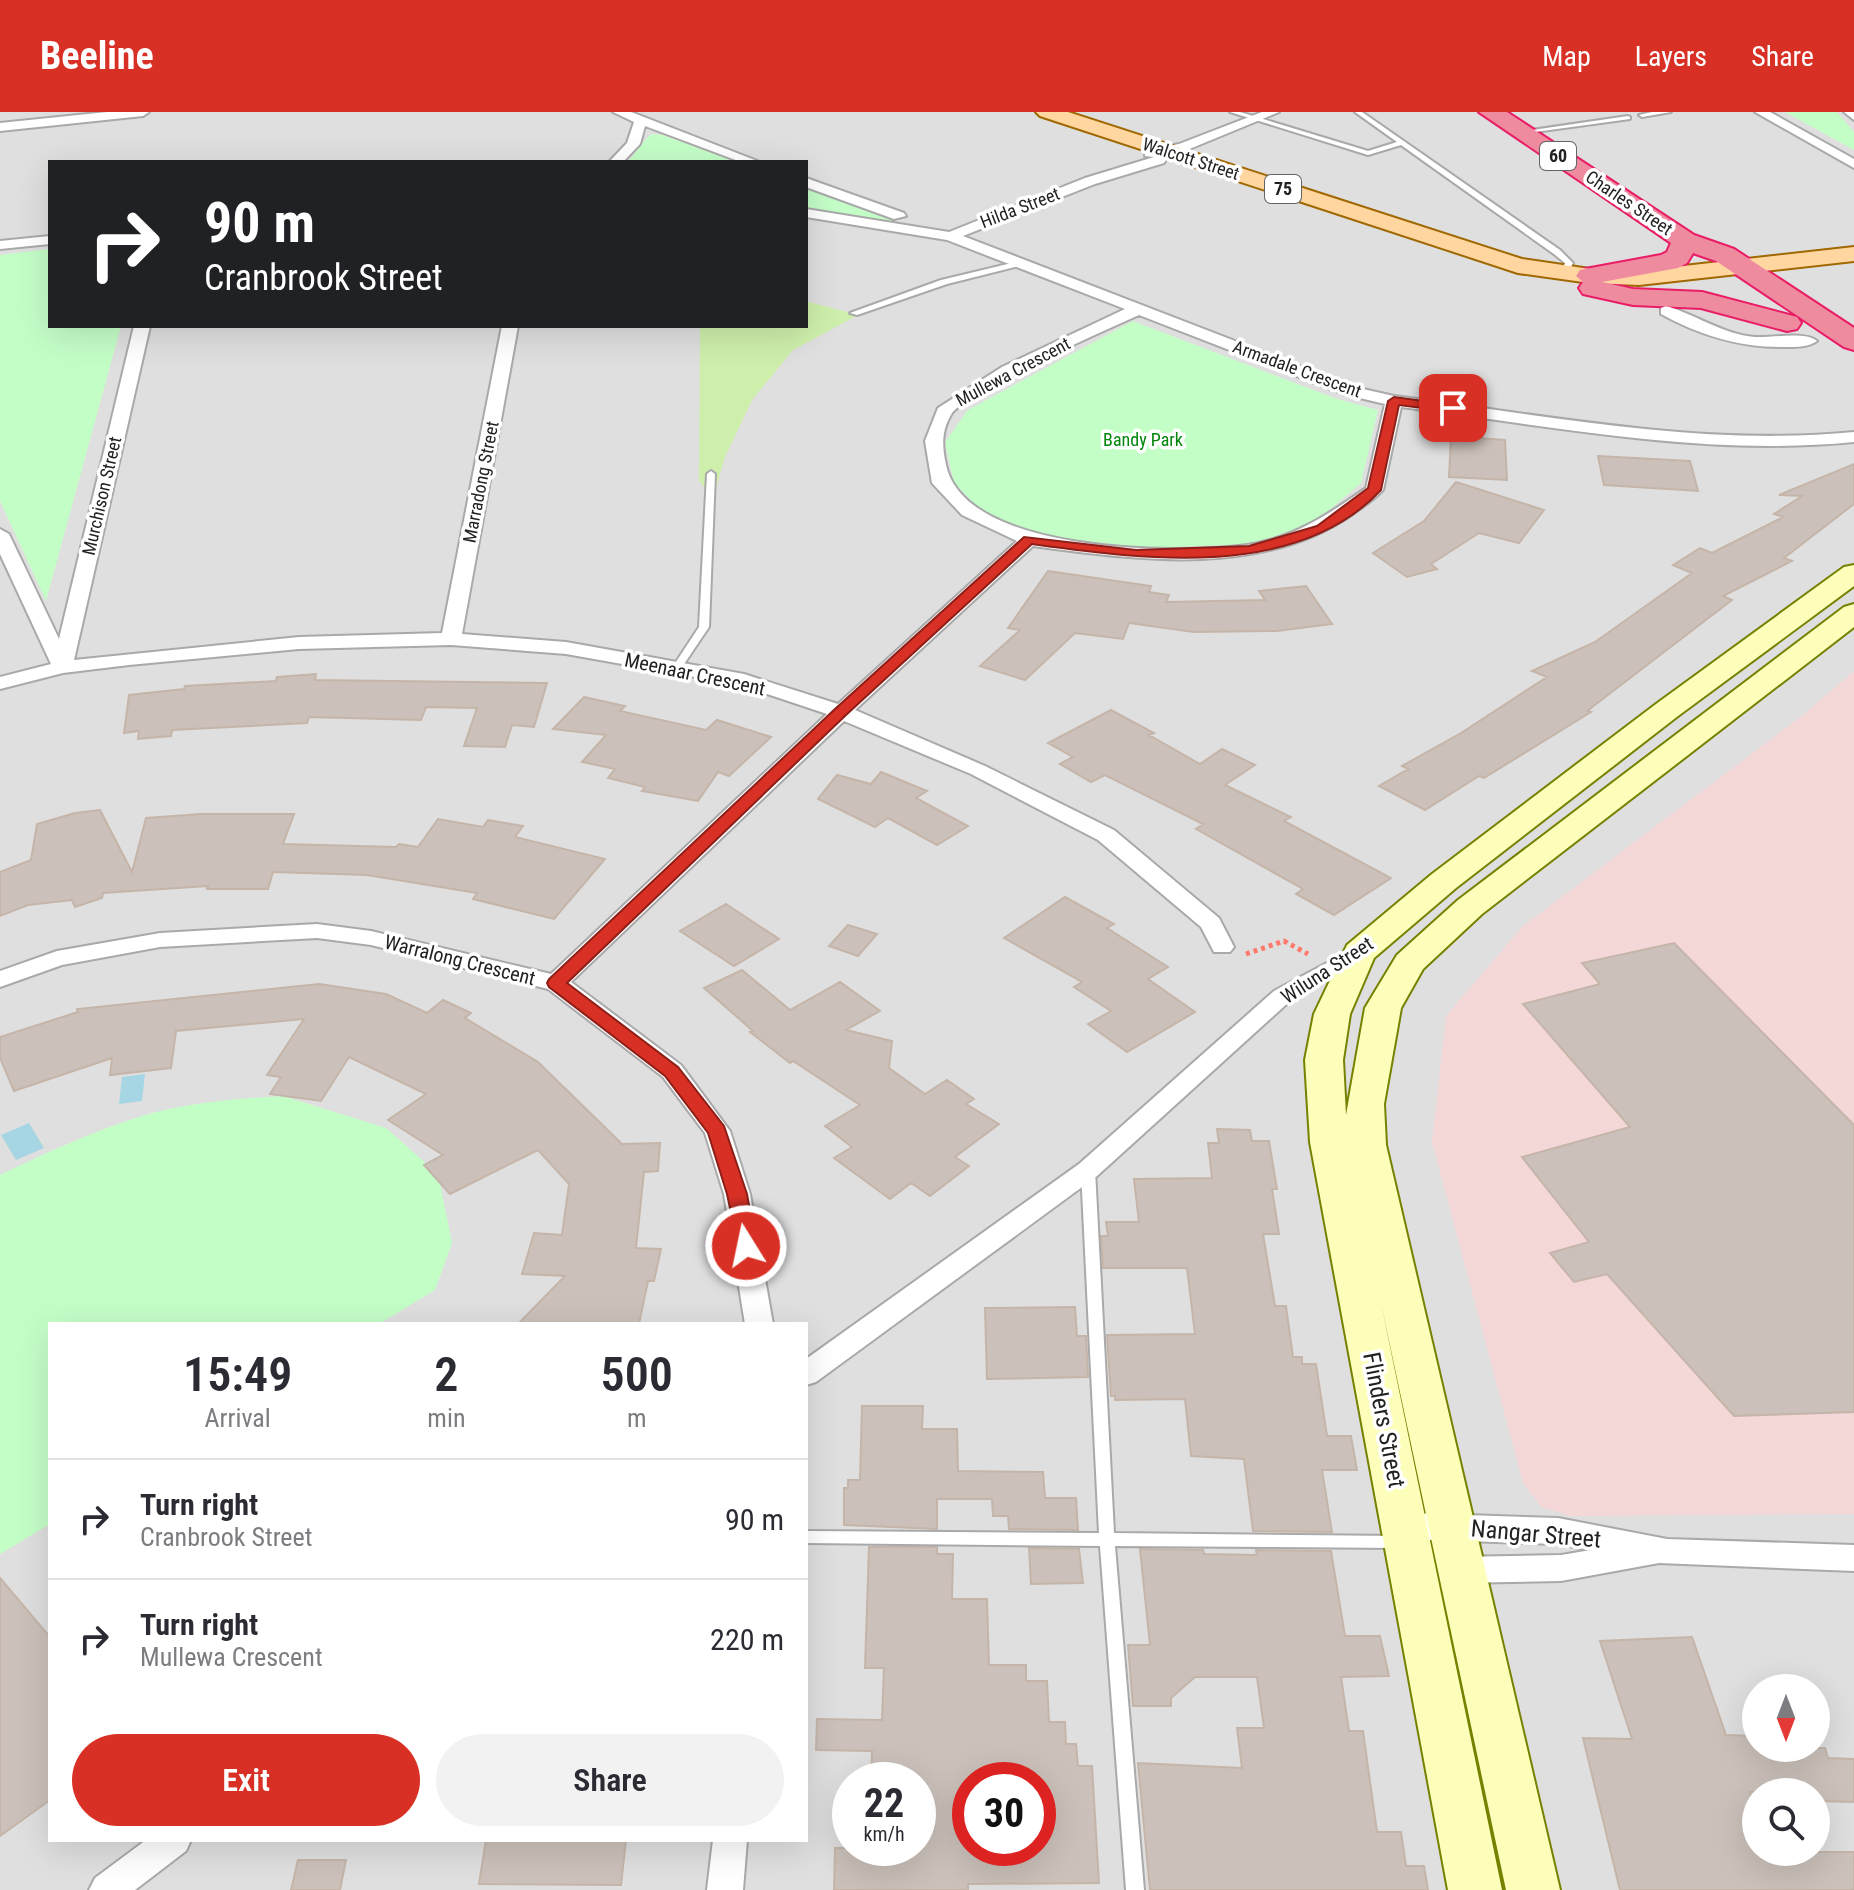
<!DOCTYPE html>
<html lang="en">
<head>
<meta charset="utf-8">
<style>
  body { margin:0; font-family:"Roboto Condensed",sans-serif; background:#f2f2f3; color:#2b2b33; height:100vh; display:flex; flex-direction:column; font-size:30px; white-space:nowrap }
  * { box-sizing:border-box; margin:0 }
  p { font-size:26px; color:#7c7c81 }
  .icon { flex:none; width:44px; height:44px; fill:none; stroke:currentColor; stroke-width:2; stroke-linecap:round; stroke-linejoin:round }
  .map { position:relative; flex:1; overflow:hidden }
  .side { position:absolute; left:48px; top:1210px; width:760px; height:520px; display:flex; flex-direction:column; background:#fff; border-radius:0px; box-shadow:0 8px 32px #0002 }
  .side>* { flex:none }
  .hud { position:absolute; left:48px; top:48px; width:760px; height:168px; border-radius:0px; box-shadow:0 8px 32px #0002; background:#202124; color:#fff; overflow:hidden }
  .needle { width:52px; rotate:180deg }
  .controls { position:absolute; left:1742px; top:1562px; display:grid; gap:16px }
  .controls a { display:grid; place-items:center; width:88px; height:88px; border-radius:50%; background:#fff; box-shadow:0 8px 32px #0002; font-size:40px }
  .speed { position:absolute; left:832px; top:1650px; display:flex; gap:16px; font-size:40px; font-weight:700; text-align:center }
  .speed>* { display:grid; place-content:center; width:104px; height:104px; border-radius:50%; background:#fff; box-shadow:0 8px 32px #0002; line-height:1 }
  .speed small { font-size:20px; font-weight:400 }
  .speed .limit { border:12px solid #d22; background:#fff; color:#111 }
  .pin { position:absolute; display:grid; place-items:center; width:68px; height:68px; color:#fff; margin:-34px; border-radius:16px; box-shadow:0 4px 12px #0006 }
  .me { position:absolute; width:88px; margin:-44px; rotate:350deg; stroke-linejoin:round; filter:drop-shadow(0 0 6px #0008) }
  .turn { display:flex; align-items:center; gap:28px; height:168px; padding:0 24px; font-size:36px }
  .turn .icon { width:104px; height:104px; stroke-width:2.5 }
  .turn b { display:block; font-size:56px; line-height:68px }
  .eta { display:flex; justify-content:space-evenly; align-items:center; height:136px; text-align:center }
  .eta b { font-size:48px; font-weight:600; line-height:56px }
  .cta { display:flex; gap:16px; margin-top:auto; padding:16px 24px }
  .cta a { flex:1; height:92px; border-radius:48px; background:#d93025; color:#fff; font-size:32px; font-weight:600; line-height:92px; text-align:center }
  .cta a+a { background:#f2f2f3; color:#2b2b33 }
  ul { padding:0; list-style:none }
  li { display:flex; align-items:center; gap:24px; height:120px; padding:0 24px; border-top:2px solid #e1e1e2 }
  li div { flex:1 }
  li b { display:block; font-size:30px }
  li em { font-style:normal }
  header { display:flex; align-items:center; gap:48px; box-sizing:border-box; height:112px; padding:0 40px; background:#d93025; color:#fff }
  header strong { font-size:38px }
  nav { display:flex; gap:44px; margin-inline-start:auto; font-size:28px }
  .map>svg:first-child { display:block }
</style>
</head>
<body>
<header>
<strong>Beeline</strong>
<nav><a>Map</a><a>Layers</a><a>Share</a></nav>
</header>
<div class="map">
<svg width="1854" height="1778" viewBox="0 0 1854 1778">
  <rect width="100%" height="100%" fill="#f2efe8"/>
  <path fill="#e0dfdf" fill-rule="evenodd" d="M0,0H1854V1778H0ZM50,50H806V214H50ZM50,1212H806V1728H50ZM1756,1576H1816V1636H1756ZM850,1668H918V1736H850ZM970,1668H1038V1736H970ZM1756,1680H1816V1740H1756Z"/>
  <path fill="#f4d7d7" d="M1854,559V1402L1570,1404L1541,1395L1523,1371L1432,1030L1446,904L1523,814L1802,604Z"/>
  <path fill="#ceefab" d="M806,189L858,203L793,238L752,288L725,345L717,373L710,382L699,369L700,214H806Z"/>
  <path fill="#c4fec7" d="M1785,0H1837L1854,20V38Z
    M652,22L663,23L736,50H627C637,41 642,29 652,22Z
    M806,76L895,108L890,110L806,96Z
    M50,137V214H121L46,489L0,389V143Z
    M1133,209L1337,287L1378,298L1361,371L1314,411L1253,432L1147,436L1041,424L981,399L954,371L945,330L968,298Z
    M283,984L386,1016L438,1062L452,1131L435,1178L379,1212H50V1412L0,1442V1063C46,1041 93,1019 142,1004C188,990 236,987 283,984Z"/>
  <path fill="#a6d6e3" d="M145,962L142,989L119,992L122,965Z
    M29,1011L44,1036L16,1048L1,1023Z"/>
  <path fill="#cbc1ba" stroke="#c5b5a9" stroke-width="2" fill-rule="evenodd" d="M1451,324L1505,328L1507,368L1449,365Z
    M1598,344L1690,349L1698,379L1604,373Z
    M1854,352V392L1784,446L1792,449L1723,484L1732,488L1587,599L1591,600L1484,666L1479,664L1425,698L1379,674L1408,657L1402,654L1461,621L1547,565L1532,559L1595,530L1692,461L1673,453L1700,436L1712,441L1783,405L1774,402L1802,384L1779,383Z
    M1456,370L1544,398L1519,431L1479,421L1431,452L1437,457L1407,465L1373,441L1424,409Z
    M1048,459L1151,474L1149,480L1169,483L1166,490L1265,488L1259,479L1306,474L1332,512L1277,519L1194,520L1129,511L1123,527L1075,521L1025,568L980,554L1020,518L1008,516Z
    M316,562L315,568L547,571L534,615L512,613L505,635L464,634L477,596L426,595L421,608L309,605L307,611L172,618L171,624L138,627L139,619L124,621L129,583L184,577L185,574L276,569L277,565Z
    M584,585L625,594L620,599L706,618L717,608L771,625L729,664L718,660L698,689L642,679L645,675L608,666L615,657L582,650L606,623L553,617Z
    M1111,598L1154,621L1149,623L1200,652L1222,637L1255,653L1225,673L1291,705L1284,709L1391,766L1334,803L1296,782L1303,777L1196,717L1203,712L1105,663L1091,670L1060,652L1073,645L1048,631Z
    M881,660L927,679L916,686L968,714L937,733L888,706L875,715L818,687L837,663L871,672Z
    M100,698L132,760L146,706L201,702H294L283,732L396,735L399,732L418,735L438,707L483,715L488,708L523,714L515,725L605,747L554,807L473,787L477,781L367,763L273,760L268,777H207L208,774L103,781L102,786L75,795L72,788L28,793L0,804V760L31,748L37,712L75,701Z
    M1065,785L1114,812L1107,816L1168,855L1148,867L1195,900L1127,940L1088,912L1111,899L1074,875L1082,870L1004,826Z
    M726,792L779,827L734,854L680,819Z
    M848,813L877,822L858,844L829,834Z
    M1674,831L1854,1013V1300L1734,1304L1607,1162L1574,1170L1550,1141L1589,1130L1522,1045L1630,1015L1523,892L1600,872L1582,851Z
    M742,858L790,898L840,870L880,899L846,918L892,929L889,956L925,982L947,968L974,987L966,992L999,1012L955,1045L969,1054L930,1084L911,1071L890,1087L834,1046L852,1035L825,1014L860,993L793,949L790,951L750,920L753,919L704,876Z
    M319,872L386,882L427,901L443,888L471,901L465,906L538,950L622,1032L660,1031L658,1059L644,1060L636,1136L661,1137L654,1169H648L639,1212H518L565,1164L522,1162L534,1121L562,1123L569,1072L538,1038L450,1082L424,1053L443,1043L388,1008L426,982L349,945L321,989L270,982L281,965L267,963L304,907L176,919L171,956L110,963L112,946L14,979L0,946V925L78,900L77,897Z
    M1217,1017L1250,1018L1252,1029H1269L1277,1077H1272L1279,1122H1263L1275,1194H1286L1293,1245H1302V1252H1316L1327,1324H1351L1357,1358H1322L1332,1420L1253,1419L1244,1347L1191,1344L1185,1287L1115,1288V1284H1111L1107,1223L1195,1222L1187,1156H1103L1101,1124H1108L1106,1110H1139L1134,1067L1212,1066L1208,1031H1219Z
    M1075,1195L1077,1224H1086L1088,1265L987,1267L985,1196Z
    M862,1294H923L922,1317H957L958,1359L1043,1360L1045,1386H1076L1078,1418L1009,1417L1008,1404H993L992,1387H937V1417L844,1413V1376H848V1368H860Z
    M869,1435H937V1442H953L952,1487H987L989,1553H1026V1569H1047L1049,1610H1065L1066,1632H1076L1078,1654H1092L1099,1771L968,1772V1778H834L835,1736H918V1668H871L872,1639L816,1638L817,1607L882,1608L884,1556H865ZM970,1668H1038V1736H968L967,1678H970Z
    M1029,1436L1079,1437L1083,1471L1031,1472Z
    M1140,1437L1203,1438L1204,1442L1257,1443L1256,1438L1331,1439L1345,1524H1380L1389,1564L1341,1565L1349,1619H1363L1377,1720H1401L1406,1754H1424L1428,1778H1150L1138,1651L1242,1656L1237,1616H1264L1257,1565H1195L1171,1586V1594H1133L1128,1533H1150Z
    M0,1466L50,1525V1688L0,1724Z
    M1692,1525L1726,1623L1756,1624V1636H1825L1828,1646L1854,1647V1690L1816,1689V1680H1750L1756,1704V1740H1854V1778H1620L1583,1626L1632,1627L1600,1529Z
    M486,1728H626L621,1773L479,1772Z
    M298,1748H346L340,1778H291Z"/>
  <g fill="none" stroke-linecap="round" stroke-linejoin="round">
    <defs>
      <path id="lane" d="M1230,0H1240L1368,39L1397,30L1355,0H1362L1560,138L1573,151L1567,163H1561L1560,161L1565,151L1554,142L1401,33L1368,43Z
        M1671,0L1642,5L1639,3L1652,0Z
        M1628,4L1630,5V7L1521,22L1518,20Z
        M1020,149L1024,151L1023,153L947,172L857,203L850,201L941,168Z
        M711,359L715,362L709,515L680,558L677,559L672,556L699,515L707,362Z
        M1088,1053L1093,1055L1095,1058L1114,1421L1399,1424L1404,1425L1407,1430L1404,1435L1399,1436L1115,1434L1144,1778H1126L1100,1434L806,1431V1419L1099,1421L1081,1058L1083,1055Z"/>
      <path id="street" d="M107,0H149L143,4L0,19V11Z
        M613,0H631L760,50H741L645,14L640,32L623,50H609L627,31L634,10Z
        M1262,0H1279L1187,38L1170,41L1164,51L1095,72L963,124L1354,275L1394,284C1546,303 1701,335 1854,320V330C1703,345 1551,314 1401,295L1383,378C1375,387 1364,394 1354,401C1263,466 1138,448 1033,434L855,598L985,654L1114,718L1219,806L1234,835L1230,840H1214L1201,815L1098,728L971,662L844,609L571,870L681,953L730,1019L750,1082L773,1212H745L724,1082L705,1021L663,965L548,877L371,833L317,826L160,835L62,853L0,875V859L57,839L160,821L317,812L371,819L551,862L827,602L740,573L566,542L451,533L299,537L129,553L63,561L0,577V565L51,552L0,442V417L9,422L59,527L134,214H150L74,548L299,525L442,521L502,214H518L462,522L566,530L744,562L838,592L1017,429L962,403L932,371L925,329L938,296L1002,255L1125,197L947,128L806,105V97L949,120L1085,66L1154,45L1145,44V38L1179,32ZM1139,203L1343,282L1385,292L1366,376C1329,402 1294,426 1247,433C1178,443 964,441 946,353C942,334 941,319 952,301C957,294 969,289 977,284C1028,252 1084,228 1139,203Z
        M1755,0H1770L1854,47V56Z
        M1844,0H1854V8Z
        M806,66L904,101L906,104L894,107L806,75Z
        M50,124V132L0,137V129Z
        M1666,194C1697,203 1722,222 1755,225C1772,226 1805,219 1817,229C1809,235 1797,235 1787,235C1741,236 1701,224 1661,202V196Z
        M1359,834L1367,836L1371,841L1367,846L1290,889L1097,1064L816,1270L806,1273V1247L1079,1052L1274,879Z
        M1405,1401L1558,1406L1667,1427L1854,1433V1459L1659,1451L1561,1469L1454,1471L1443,1467L1438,1458L1443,1449L1454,1445L1561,1443L1591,1438L1558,1432L1405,1427L1394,1423L1390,1414L1394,1405Z
        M146,1728H191L186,1739L135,1778H89L95,1766Z
        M713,1728H747L743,1778H707Z"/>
      <path id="secondary" d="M1854,453V474L1678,604L1456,776L1374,846L1350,902L1343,948L1346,1003L1365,896L1397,843L1458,788L1844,495L1854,492V515L1482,802L1423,857L1401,896L1384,992L1386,1033L1560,1778H1506L1381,1191L1502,1778H1448L1310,1030L1305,948L1314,902L1347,833L1432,762L1656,592L1844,455Z"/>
      <path id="primary" d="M1036,0H1068L1522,147L1590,157L1639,159L1854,135V149L1639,173L1590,171L1518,161L1040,4Z"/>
      <path id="highway" d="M1479,0H1507L1694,123L1734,137L1854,216V238L1844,235L1716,149L1693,141L1687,151L1678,156L1602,170L1633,177L1702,180L1797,205L1801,211L1797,217L1787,219L1701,196L1633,193L1583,182L1579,176L1583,170L1576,164L1580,158L1661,143L1667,140L1671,131Z"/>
    </defs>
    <use href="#lane" stroke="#a9a9a9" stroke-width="4"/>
    <use href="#street" stroke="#a9a9a9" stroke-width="4"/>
    <use href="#secondary" stroke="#758100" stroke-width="4"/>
    <use href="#primary" stroke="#9f6800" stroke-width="4"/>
    <use href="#highway" stroke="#e91d66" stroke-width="4"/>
    <path stroke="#ff796c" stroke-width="5" stroke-dasharray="4 4" stroke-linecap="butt" d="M1246,842L1284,829L1308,842"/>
    <use href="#lane" fill="#fff" fill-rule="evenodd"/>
    <use href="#street" fill="#fff" fill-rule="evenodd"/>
    <use href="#secondary" fill="#fcfeba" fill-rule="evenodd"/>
    <use href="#primary" fill="#ffd5a0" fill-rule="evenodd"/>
    <use href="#highway" fill="#ee8b9f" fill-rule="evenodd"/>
  </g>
  <path fill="#d93025" stroke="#8d1f18" stroke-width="2" d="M1394,285L1453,293L1460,296L1453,300L1399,293L1381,378C1296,469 1142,447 1032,432L846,603L567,871L678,955L724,1014L747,1082L756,1134L753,1139H739L727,1082L708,1021L665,964L549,875L547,871L549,867L835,597L1024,425L1136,438L1249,434L1317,414L1368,376L1388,289Z"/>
  <g text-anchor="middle" stroke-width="7" stroke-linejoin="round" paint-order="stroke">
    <g fill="#fff" stroke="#646464" stroke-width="2">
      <rect x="1540" y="30" width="36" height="28" rx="6"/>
      <rect x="1265" y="63" width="36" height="28" rx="6"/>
    </g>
    <g font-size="18" font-weight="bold" fill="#222">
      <text x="1558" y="50">60</text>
      <text x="1283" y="83">75</text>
    </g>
    <g font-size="18" fill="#222" stroke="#fff">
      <text transform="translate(1191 47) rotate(18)" y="6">Walcott Street</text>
      <text transform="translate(1629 91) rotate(34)" y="6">Charles Street</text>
      <text transform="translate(1020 96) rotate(-21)" y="6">Hilda Street</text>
      <text transform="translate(1297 257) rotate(20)" y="6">Armadale Crescent</text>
      <text transform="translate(1013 260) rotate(-28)" y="6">Mullewa Crescent</text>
      <text transform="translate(481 370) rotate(-79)" y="6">Marradong Street</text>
      <text transform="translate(102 384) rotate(-77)" y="6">Murchison Street</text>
    </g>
    <g font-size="18" fill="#04860d" stroke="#fff">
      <text x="1143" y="334">Bandy Park</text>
    </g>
    <g font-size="20" fill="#222" stroke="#fff">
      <text transform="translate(695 562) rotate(12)" y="7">Meenaar Crescent</text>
      <text transform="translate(460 848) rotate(14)" y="7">Warralong Crescent</text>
      <text transform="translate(1327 858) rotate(-33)" y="7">Wiluna Street</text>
    </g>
    <g font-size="24" fill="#222" stroke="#fff">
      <text transform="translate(1384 1308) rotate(79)" y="8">Flinders Street</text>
      <text transform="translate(1536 1422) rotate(5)" y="8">Nangar Street</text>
    </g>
  </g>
</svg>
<div class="controls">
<a><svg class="needle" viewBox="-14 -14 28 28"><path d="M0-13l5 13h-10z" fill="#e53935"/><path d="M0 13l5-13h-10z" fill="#7c7c81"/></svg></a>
<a><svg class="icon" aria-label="search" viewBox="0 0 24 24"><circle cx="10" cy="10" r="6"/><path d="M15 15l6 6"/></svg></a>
</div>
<div class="speed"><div>22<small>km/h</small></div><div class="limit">30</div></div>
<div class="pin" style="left:1453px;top:296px;background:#d93025"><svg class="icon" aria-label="arrive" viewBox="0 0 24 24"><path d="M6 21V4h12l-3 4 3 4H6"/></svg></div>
<svg class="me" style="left:746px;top:1134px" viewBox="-20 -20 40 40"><circle r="17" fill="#d93025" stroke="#fff" stroke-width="3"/><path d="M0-11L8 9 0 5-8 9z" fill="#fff"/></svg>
<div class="hud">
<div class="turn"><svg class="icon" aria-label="right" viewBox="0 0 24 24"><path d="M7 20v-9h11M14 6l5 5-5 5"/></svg><div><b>90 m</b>Cranbrook Street</div></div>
</div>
<section class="side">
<div class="eta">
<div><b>15:49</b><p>Arrival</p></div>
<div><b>2</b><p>min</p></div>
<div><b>500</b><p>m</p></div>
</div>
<ul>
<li><svg class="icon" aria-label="right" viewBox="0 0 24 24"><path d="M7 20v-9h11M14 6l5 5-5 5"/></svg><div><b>Turn right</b><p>Cranbrook Street</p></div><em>90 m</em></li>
<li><svg class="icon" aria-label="right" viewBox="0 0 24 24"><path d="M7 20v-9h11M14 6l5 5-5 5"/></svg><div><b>Turn right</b><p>Mullewa Crescent</p></div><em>220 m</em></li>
</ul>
<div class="cta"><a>Exit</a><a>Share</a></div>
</section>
</div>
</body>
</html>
